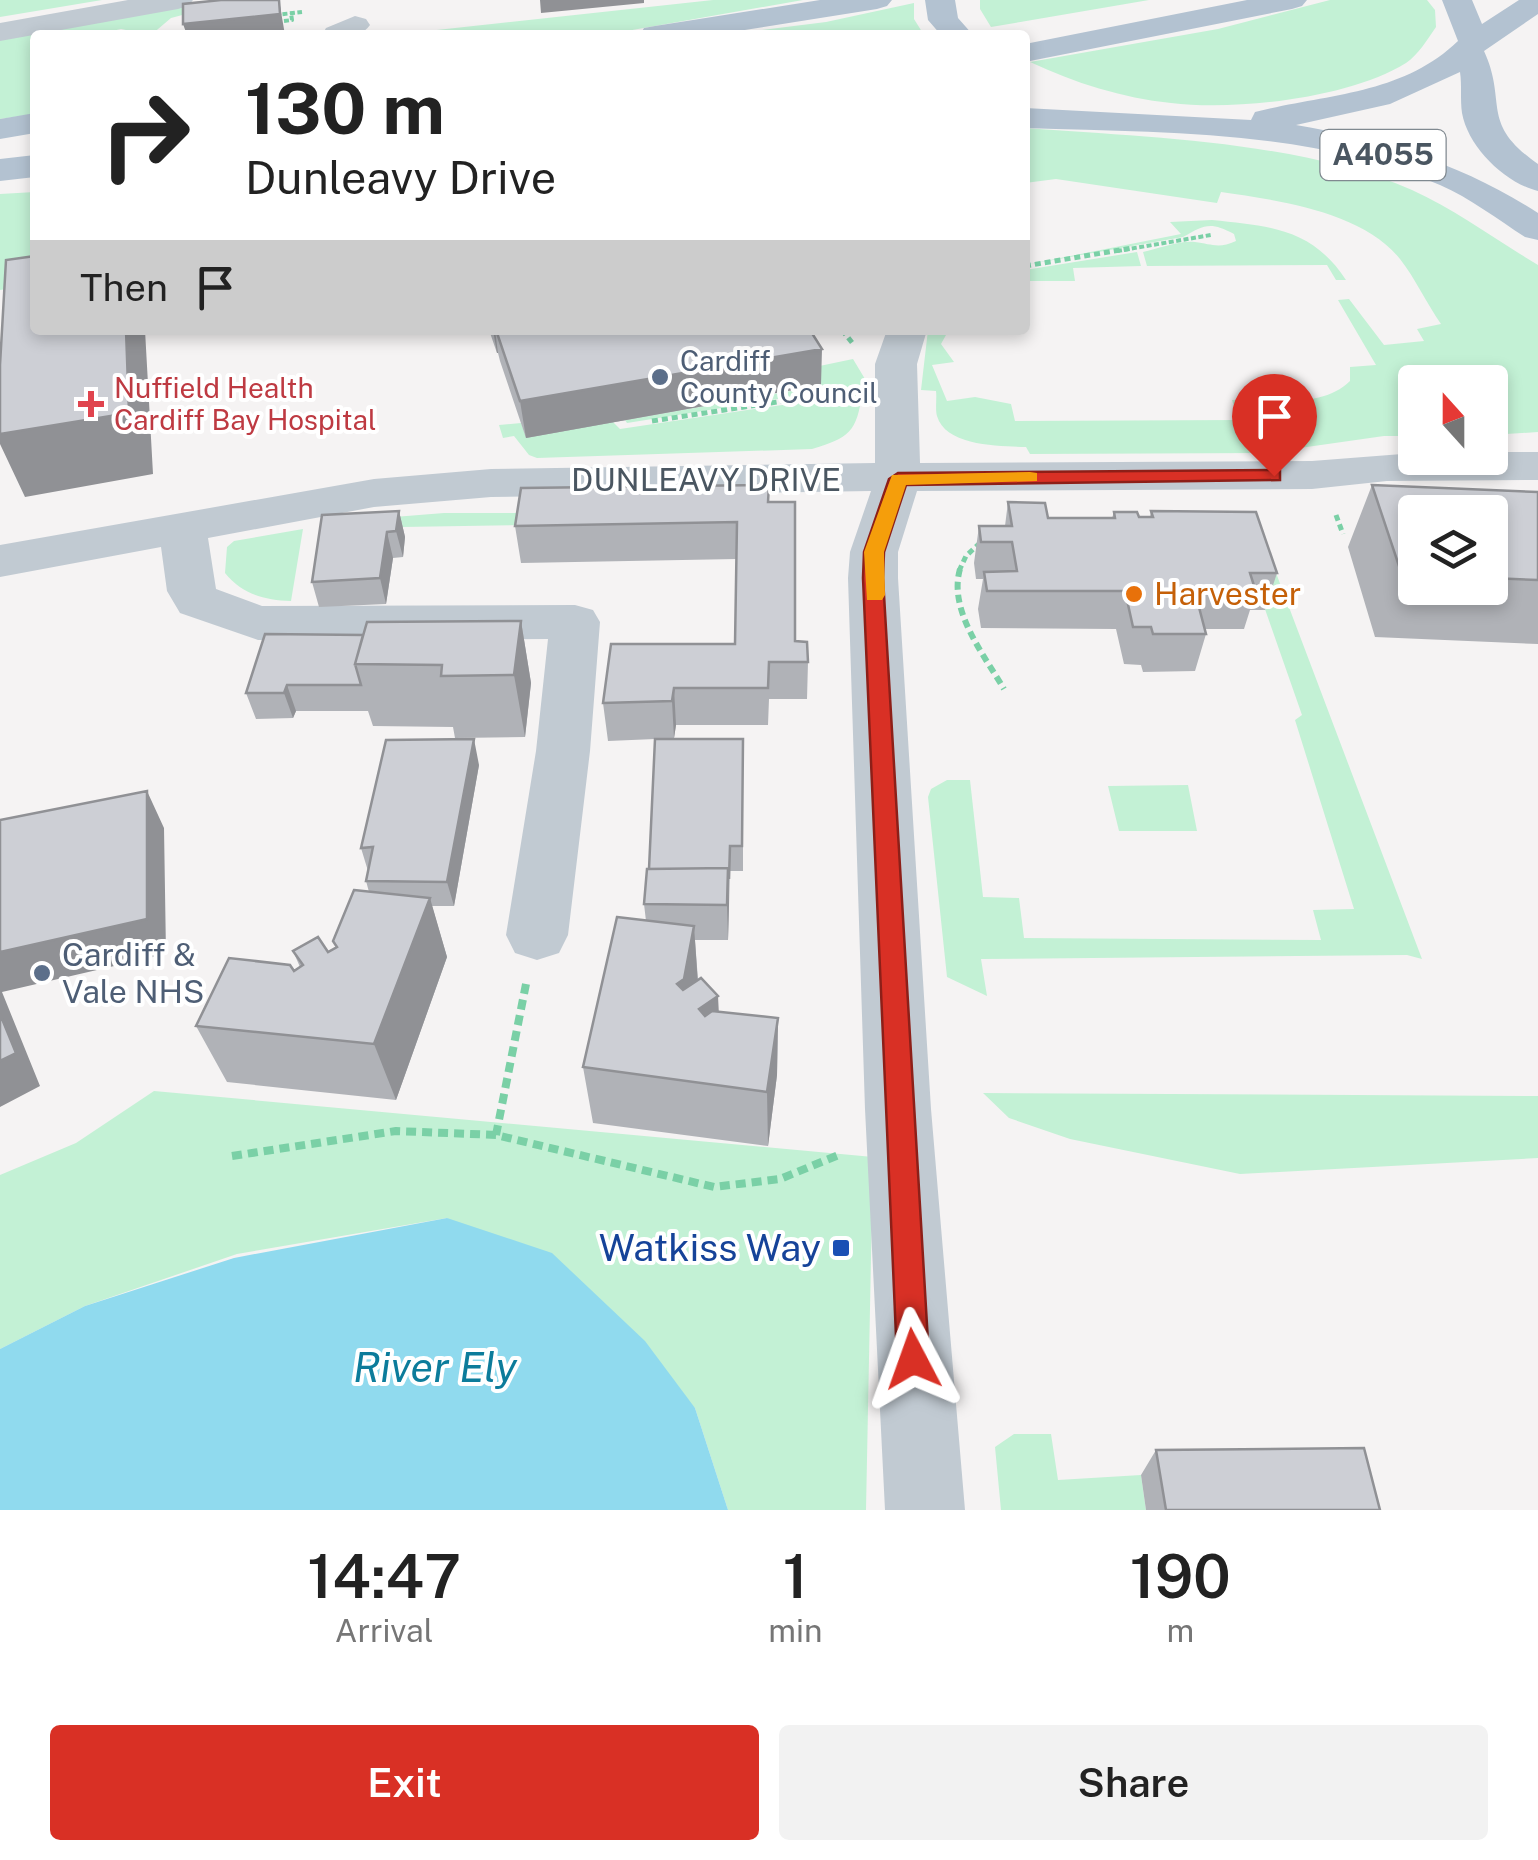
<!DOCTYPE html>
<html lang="en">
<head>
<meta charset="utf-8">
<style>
  body { margin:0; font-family:"Public Sans",sans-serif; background:#f2f2f2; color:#222; height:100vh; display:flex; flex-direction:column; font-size:38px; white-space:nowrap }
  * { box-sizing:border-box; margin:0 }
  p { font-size:32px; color:#767676 }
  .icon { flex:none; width:55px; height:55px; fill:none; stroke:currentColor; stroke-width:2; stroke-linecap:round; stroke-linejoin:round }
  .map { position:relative; height:1510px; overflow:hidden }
  .details { display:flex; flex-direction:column; background:#fff; flex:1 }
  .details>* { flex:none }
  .hud { position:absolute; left:30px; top:30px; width:1000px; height:305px; border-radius:10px; box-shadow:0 5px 15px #0003; background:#fff; color:#222; overflow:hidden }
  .needle { width:65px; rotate:339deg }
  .tools { position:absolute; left:1398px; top:365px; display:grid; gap:20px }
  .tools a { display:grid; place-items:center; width:110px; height:110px; border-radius:10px; background:#fff; box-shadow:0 5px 15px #0003; font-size:50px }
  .pin { position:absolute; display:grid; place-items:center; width:85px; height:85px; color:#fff; margin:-102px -42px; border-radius:50% 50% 50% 0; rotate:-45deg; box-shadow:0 0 10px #0007 }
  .pin .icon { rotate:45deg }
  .me { position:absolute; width:110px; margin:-55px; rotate:356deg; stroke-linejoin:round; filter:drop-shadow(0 0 8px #0008) }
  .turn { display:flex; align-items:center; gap:35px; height:210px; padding:0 50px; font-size:45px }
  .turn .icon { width:130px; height:130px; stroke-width:2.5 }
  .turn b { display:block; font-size:70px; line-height:85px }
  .then { display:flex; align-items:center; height:95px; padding:0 50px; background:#0003; gap:20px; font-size:38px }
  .eta { display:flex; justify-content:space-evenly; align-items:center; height:170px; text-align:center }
  .eta b { font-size:60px; font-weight:600; line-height:70px }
  .cta { display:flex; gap:20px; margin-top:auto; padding:20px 50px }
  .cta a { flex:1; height:115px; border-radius:10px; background:#d93025; color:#fff; font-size:40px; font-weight:600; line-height:115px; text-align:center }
  .cta a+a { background:#f2f2f2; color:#222 }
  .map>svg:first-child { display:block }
</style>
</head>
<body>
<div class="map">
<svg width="1538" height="1510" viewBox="0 0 1538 1510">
  <rect width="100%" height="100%" fill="#f5f3f3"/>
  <path fill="#c3f1d5" d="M0,0H102L0,17Z
    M215,0H239L171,18L151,35L121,29L94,35H35V114L0,119V40Z
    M713,0H803L604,35H391Z
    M980,0H1149L991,27L980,9Z
    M1330,0H1427L1435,10L1436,27C1427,40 1418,55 1406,63C1350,98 1237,111 1171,103C1122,98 1075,83 1030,62L1218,29Z
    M914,3V19L924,35H723L826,22Z
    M1025,128C1145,137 1301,141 1412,190C1456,210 1496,240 1538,265V432L1490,435V382H1415V436H1384L1265,453L1030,454L1026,447C1001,446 946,447 937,416C935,409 937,398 936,391L921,390L928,330H982L946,335L941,344L954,362L932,365L947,401L975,397L1011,404L1015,421L1238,420L1232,400C1269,400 1322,409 1350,381V367L1376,365L1338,300L1349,299L1384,345L1424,341L1417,329L1441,324C1427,304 1415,278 1400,259C1362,211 1276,200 1221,192L1217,203L1056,179L1025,183Z
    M35,192V285L0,290V194Z
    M1212,220C1269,226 1312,228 1346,280H1336L1327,265L1147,266L1143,252C1157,249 1180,240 1195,242C1211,244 1219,249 1236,241L1234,234C1210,221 1204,225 1183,237L1025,265L1181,234L1170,222Z
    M1137,252L1141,266L1073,268L1075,281H1025V270Z
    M853,359L865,379L860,386L627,423L625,420L820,386L810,368Z
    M862,393C857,432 849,438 812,449L537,458L529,455L514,436L503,438L499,425L521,423L526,437L613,422L620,429Z
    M444,513H531L526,525L402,527L394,517Z
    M303,529L291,601C264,600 242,594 225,573L227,547L234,541Z
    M1244,549H1267L1422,959L1407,955L981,959L987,996L947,977L928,797L931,789L947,780H970L983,897L1019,898L1024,938L1321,940L1313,910L1354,909L1295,720L1302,715Z
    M1188,785L1197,831H1119L1108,786Z
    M154,1091L873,1157L866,1510H728L695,1408L447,1218L237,1254L85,1306L0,1349V1175L76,1143Z
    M983,1093L1538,1096V1158L1240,1174L1070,1139L1009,1118Z
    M1014,1434H1051L1058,1480L1141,1475L1146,1510H1001L995,1447Z"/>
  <path fill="#90daee" d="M447,1218L552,1253L645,1341L695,1408L728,1510H0V1349L85,1306L234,1258Z"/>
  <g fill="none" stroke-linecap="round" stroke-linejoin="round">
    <path stroke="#7ad0a6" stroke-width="4" stroke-dasharray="5 2.5" stroke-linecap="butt" d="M275,15L302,12
      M284,21L292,20L291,13
      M1117,251L1211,235"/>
    <path stroke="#7ad0a6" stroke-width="5" stroke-dasharray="6 4" stroke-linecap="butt" d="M1025,266L1132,248
      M842,330L854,345
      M652,421L850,391
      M1336,515L1343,534
      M959,571L966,556L982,541"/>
    <path stroke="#7ad0a6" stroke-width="6" stroke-dasharray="8 5" stroke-linecap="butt" d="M960,569C948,610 984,655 1004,689"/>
    <path stroke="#7ad0a6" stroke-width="8" stroke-dasharray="10 6" stroke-linecap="butt" d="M496,1135L526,984
      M232,1156L396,1131L496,1135L714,1187L780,1179L841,1154"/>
    <path fill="#c1cad2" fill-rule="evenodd" d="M128,0H193L188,6L178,9L0,41V23Z
      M355,16L366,19L370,25C360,40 339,35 322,35L326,28Z
      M887,330H927L917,364L920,463L1312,461L1415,453V458H1490V452H1538V480L1387,481L1312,489L917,491L898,552V578L931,1109L965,1510H885L865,1109L848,578L850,552L871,491L491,497L374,507L208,538L216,589L262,606L575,605L593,610L600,622L590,751L568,935L559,953L537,960L515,953L506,935L536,751L548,639L258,640L180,613L167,591L161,547L0,577V545L374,479L491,469L875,463V364Z"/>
    <path fill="#b3c2d1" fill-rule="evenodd" d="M820,0H892L887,6L877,9L713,35H640L644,28L655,26Z
      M925,0H955L958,18L973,35H941L928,20Z
      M1247,0H1307L1302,6L1292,9L1025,62V44Z
      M1442,0H1472L1482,24L1519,0H1538V14L1484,51C1508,103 1479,123 1538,164V191C1505,183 1468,147 1462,113C1460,99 1462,85 1460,72L1390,104L1296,125C1384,140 1462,164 1538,213V240L1525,237C1497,219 1470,198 1440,185C1311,129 1163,133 1025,128V108L1251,120L1255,112C1326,94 1402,95 1458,41Z
      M35,113V133L0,139V119Z
      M35,155V177L0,181V159Z"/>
  </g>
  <path fill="#b0b2b7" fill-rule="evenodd" d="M489,330H810L821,385L526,438L500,361L498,353H497Z
    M1372,485L1538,492V644L1375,637L1348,547ZM1415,512H1490V588H1415Z
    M769,502L795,641L808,662L807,699H769L768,725H676L674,738L743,764V871H730L728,940H695L698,980L719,1012L778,1018L777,1075L768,1146L593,1123L583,1067L646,921L644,904L649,869L655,739L608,741L603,703L735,644L736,559L521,563L515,526Z
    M1008,502L1048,518H1112L1114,512L1139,517H1150L1151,511L1277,573L1265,610H1250L1244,629H1205L1206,634L1195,671L1143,672L1141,665L1124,664L1116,629L981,628L978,609L983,579H976L974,563L979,526H1005Z
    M399,511L405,537L403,557L393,558L386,604L319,607L312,582Z
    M521,621L531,683L525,737L455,738L453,727L373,726L368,711H296L293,718L256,719L246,693L363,635Z
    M479,765L454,906H432L447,957L396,1100L227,1082L196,1026L300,967L293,951L328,952L336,948L333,941L369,892L366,881L368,871L361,848Z
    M1156,1450L1380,1510H1146L1141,1475Z"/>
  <path fill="#909195" d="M279,0L285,35H187L183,24Z
    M540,0H644V3L541,13Z
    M126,330H145L153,474L25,497L0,444V434Z
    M493,330H495L498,353H497Z
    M822,349L821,385L526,438L520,401Z
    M399,511L405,537L403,557L396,531Z
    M387,532L393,558L386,604L380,578Z
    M521,621L531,683L525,737L514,675Z
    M287,685L296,711L293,718L284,693Z
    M674,688L676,725L674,738L672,701Z
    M474,739L479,765L454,906L447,882Z
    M147,791L164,828L166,954L2,992L40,1086L0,1107V952Z
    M728,868L729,904L728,940L727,905Z
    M430,898L447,957L396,1100L374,1044Z
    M694,926L698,985L689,1036L677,984Z
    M718,996L721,1054L699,1009Z
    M778,1018L777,1075L768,1146L767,1092Z"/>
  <path fill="#cdcfd5" stroke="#909195" stroke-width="2.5" d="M221,0H279L280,14L183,24V4Z
    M35,256V330H126L129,413L0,434V365L6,260Z
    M496,330H810L822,349L520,401Z
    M769,485L768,502H795V641L807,642L808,662H769L768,688H674L672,701L603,703L611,644H735L737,522L515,526L521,488Z
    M1372,485L1538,492V580L1490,578V512H1415V576L1402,575Z
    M1008,502L1045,503L1048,518H1115L1114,512H1137L1139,517H1153L1151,511L1256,512L1277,573H1250L1256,592H1195L1206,634H1153L1151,627H1133L1125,591H987L984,572L1017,571L1012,542H981L979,526H1012Z
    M399,511L396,531L387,532L380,578L312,582L322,515Z
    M521,621L514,675L441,676L442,665L355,664L367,622Z
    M265,634L363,635L355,664L361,685H287L284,693H246Z
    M474,739L447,882L366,881L373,847L361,848L386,740Z
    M655,739H743L742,846H730L729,879L728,868L649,869Z
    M147,791V919L0,952V820Z
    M728,868L727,905L644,904L647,869Z
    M354,890L430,898L374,1044L196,1026L229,958L290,965L294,971L303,965L293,951L318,937L328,952L337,947L333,941Z
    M617,917L694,926L684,979L677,984L683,990L701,978L718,996L699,1009L705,1016L712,1011L778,1018L767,1092L583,1067Z
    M0,1014L16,1053L0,1061Z
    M1364,1448L1380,1510H1166L1156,1450Z"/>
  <path fill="#d93025" stroke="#8d1f18" stroke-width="2.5" d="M1274,470L1280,471V480L906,485L884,552L883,578L929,1359L924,1370L913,1374L902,1370L897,1359L863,578L864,552L889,479L898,473Z"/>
  <path fill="#f59e0b" d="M1030,472L1037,473V481L906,485L884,552L885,595L882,600H867L864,552L892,475Z"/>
  <g fill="#5c6f8a" stroke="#fff" stroke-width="4">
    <circle cx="660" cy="377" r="10"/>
    <circle cx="42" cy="973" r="10"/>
  </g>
  <path fill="#e0444e" stroke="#fff" stroke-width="4" d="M86 389h10v10h10v10h-10v10h-10v-10h-10v-10h10z"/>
  <circle fill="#e8710a" stroke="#fff" stroke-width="4" cx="1134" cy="594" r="10"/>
  <rect fill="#1a4fb4" stroke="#fff" stroke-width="4" x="831" y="1238" width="20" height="20" rx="5"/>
  <g text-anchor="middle" stroke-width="8" stroke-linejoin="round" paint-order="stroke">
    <g font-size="28" fill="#4e5e75" stroke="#fff" text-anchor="start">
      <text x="680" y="371">Cardiff<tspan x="680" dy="32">County Council</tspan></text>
    </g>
    <g font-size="28" fill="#be3a42" stroke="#fff" text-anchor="start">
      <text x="114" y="398">Nuffield Health<tspan x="114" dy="32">Cardiff Bay Hospital</tspan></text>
    </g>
    <rect fill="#fff" stroke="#808990" stroke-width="2.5" x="1320.5" y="130" width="125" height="50" rx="8"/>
    <g font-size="30" font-weight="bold" fill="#4a5661">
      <text x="1383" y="165">A4055</text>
    </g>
    <g font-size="32" fill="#4a5661" stroke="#fff">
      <text x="706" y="491">DUNLEAVY DRIVE</text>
    </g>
    <g font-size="32" fill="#c56008" stroke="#fff" text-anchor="start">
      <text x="1154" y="605">Harvester</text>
    </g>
    <g font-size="32" fill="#4e5e75" stroke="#fff" text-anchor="start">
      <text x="62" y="966">Cardiff &amp;<tspan x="62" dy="37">Vale NHS</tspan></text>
    </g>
    <g font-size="38" fill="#164399" stroke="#fff" text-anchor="end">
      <text x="821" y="1261">Watkiss Way</text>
    </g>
    <g font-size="42" font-style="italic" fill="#0c7c9b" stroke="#fff">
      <text x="435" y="1382">River Ely</text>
    </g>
  </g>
</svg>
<div class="tools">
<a><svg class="needle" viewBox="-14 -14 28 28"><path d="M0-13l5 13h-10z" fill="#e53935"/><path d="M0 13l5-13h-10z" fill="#767676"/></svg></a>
<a><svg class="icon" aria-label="layers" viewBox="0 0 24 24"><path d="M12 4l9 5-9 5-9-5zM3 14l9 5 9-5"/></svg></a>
</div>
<div class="pin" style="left:1274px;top:476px;background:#d93025"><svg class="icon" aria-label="arrive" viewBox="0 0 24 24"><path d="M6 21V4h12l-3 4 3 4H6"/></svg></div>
<svg class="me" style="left:913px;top:1359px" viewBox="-20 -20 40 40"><path d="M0-17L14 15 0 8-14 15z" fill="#d93025" stroke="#fff" stroke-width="4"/></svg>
<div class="hud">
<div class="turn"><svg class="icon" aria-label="right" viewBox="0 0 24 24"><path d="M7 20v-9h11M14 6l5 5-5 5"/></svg><div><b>130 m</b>Dunleavy Drive</div></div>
<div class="then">Then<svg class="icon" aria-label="arrive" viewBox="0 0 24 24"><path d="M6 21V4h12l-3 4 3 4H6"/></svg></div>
</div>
</div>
<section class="details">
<div class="eta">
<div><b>14:47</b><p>Arrival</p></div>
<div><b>1</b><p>min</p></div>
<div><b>190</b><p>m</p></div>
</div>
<div class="cta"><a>Exit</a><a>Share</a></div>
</section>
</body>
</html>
